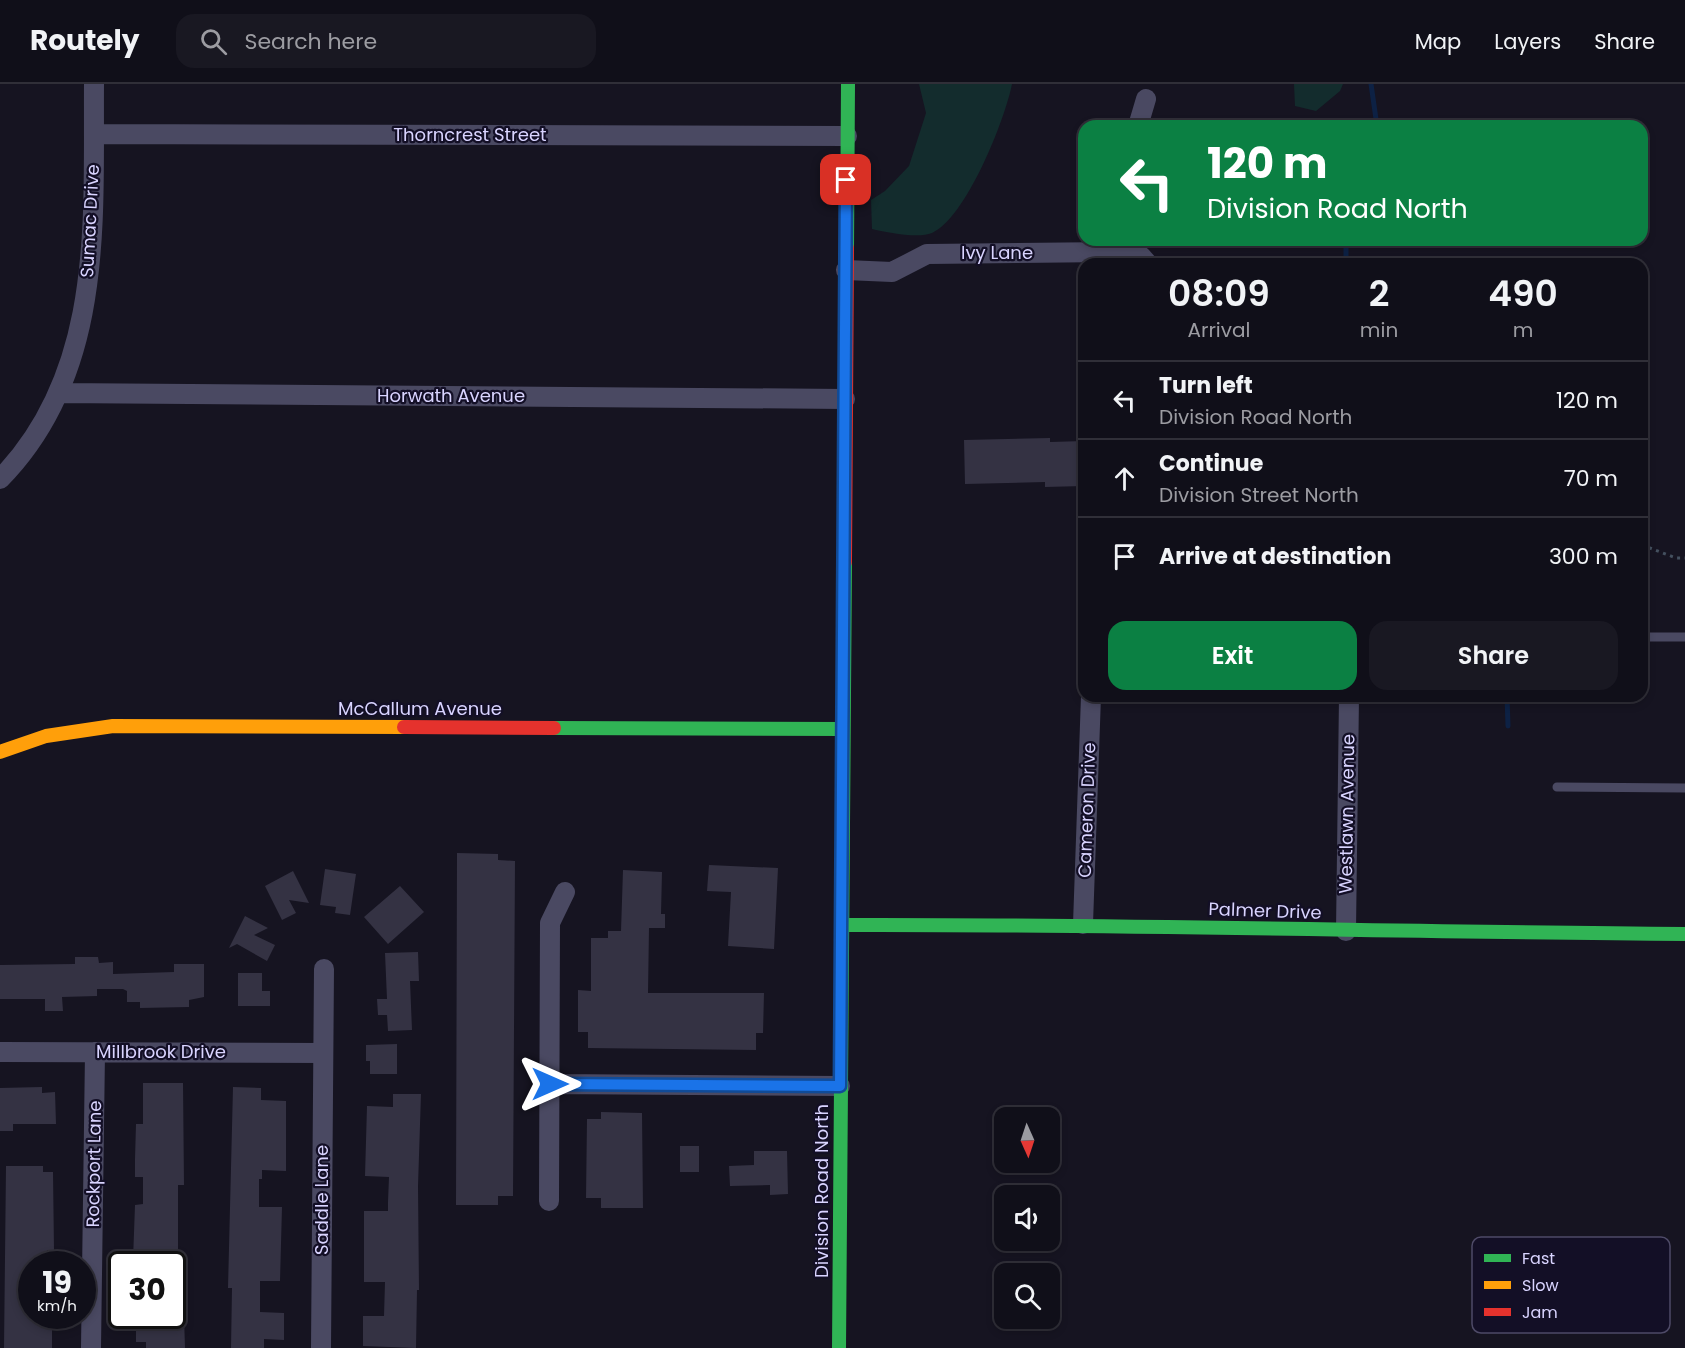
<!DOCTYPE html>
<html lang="en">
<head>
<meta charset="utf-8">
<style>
  body { margin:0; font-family:Poppins,sans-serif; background:#191822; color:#f1f3f6; height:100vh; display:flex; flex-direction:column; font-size:22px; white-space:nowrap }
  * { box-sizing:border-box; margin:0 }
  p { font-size:20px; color:#9c9ca2 }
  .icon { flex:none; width:33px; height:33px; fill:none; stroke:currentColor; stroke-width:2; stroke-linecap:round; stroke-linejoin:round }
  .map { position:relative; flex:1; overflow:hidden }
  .drawer { position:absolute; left:1078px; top:174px; width:570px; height:444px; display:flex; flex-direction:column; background:#100f19; border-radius:18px; box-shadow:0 3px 9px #0003,0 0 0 2px #302f38 }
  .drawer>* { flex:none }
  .top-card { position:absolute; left:1078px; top:36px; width:570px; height:126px; border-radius:18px; box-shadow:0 3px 9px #0003,0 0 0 2px #302f38; background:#0b8043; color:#fff; overflow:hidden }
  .needle { width:39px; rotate:177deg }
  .fabs { position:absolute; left:994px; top:1023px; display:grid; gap:12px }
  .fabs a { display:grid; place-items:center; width:66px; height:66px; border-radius:12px; background:#100f19; box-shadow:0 3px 9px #0003,0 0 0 2px #302f38; font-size:30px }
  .speed { position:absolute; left:18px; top:1167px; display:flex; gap:12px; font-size:30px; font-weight:700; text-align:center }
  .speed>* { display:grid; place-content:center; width:78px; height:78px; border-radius:50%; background:#100f19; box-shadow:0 3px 9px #0003,0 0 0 2px #302f38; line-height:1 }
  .speed small { font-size:15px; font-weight:400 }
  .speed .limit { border:3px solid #111; border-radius:9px; background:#fff; color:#111 }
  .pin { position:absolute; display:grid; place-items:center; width:51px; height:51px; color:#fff; margin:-26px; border-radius:12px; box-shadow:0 3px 9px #0006 }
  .me { position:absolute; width:66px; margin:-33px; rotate:90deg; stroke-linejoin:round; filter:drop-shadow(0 0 4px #0008) }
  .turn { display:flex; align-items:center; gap:21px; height:126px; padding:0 30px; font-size:27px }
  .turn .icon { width:78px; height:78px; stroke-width:2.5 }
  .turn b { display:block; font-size:42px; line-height:51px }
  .eta { display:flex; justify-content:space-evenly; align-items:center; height:102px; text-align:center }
  .eta b { font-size:36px; font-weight:600; line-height:42px }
  .cta { display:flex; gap:12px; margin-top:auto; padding:12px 30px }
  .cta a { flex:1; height:69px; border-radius:18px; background:#0b8043; color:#fff; font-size:24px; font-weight:600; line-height:69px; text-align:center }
  .cta a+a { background:#191822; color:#f1f3f6 }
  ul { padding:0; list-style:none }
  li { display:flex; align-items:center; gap:18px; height:78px; padding:0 30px; border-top:2px solid #302f38 }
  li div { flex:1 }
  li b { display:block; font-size:22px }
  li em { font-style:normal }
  header { display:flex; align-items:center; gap:36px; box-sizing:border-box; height:84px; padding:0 30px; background:#100f19; border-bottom:2px solid #302f38 }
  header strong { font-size:28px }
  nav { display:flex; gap:33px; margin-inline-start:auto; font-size:21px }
  .search { width:420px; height:54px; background:#191822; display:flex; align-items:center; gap:15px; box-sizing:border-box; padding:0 21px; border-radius:18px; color:#9c9ca2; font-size:22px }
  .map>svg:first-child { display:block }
</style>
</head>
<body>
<header>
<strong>Routely</strong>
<div class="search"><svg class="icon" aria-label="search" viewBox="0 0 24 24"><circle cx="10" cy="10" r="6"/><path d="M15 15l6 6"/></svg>Search here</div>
<nav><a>Map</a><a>Layers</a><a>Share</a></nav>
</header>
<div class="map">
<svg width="1685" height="1264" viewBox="0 0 1685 1264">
  <rect width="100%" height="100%" fill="#161421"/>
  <path fill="#132c2d" d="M919,0H1012C1005,36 966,134 932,149C918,155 886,148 872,145L871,116L885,107L909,82L926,29Z
    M1294,0H1343L1340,7L1316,27L1295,22Z"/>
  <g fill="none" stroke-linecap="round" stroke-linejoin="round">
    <path stroke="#0d2144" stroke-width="5" d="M1371,0L1377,42
      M1346,156V180
      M1507,612L1508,642"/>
  </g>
  <path fill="#343243" d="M1050,354V358L1084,357V402L1045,403V398L965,400L964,356Z
    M457,769L498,770V776L515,777L513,1112H498V1121H456Z
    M709,781L778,784L774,865L728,862L731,808L707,807Z
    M325,785L356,790L350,831L335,829L336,823L320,821Z
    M623,786L662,788L661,830H665V844H649L648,909H764L763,949H756V966L588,964V948H578V906L591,907V854H608V847H621Z
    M293,787L309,819L289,816L296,829L282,836L265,802Z
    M400,802L424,828L388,860L364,833Z
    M245,832L268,844L254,851L275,861L267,877L237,860L229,864Z
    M418,868L419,897H410L412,946L388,947L387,931H378L377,915H387L385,869Z
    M75,873H98L99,879L113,878V890L174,888V880H204V913L189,916V923L140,924V918H127V907L123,905H97V912L62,913L63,927H45V915H0V881L75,880Z
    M238,889H262V907H270V922H238Z
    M397,960V990H370V977H366V961Z
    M143,999H183L184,1101H178V1180H141V1176H133L135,1121L143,1120V1093H135V1075L136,1040H143Z
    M42,1003V1009L55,1008L56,1040H13V1047H0V1004Z
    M233,1003L261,1004V1016L286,1017V1087L262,1086V1095H259V1123H282L280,1197H260V1228L284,1229V1256L264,1255V1264H231L232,1204H228Z
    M393,1010H421L418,1102L419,1206H417L416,1264L363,1262V1232H384L385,1198H364V1127H388V1118L389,1093L365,1092L367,1022L393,1023Z
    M601,1028L642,1029L643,1124H601V1114H586L587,1035H601Z
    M680,1062H699V1088H680Z
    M754,1067H787L788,1110L770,1111V1101L730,1102L729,1082L754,1081Z
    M6,1082H43V1088H53L54,1166H47V1175L32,1176V1232H52V1264H4Z
    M145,1232H184L185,1264H146V1258H136V1237H146Z"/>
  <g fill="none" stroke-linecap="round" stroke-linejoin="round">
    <path stroke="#44505f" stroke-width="3" stroke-dasharray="3 4.5" stroke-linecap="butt" d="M1642,461L1676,474H1685"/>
    <path stroke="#4a4962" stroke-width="9" d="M1642,553H1685
      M1557,703L1685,704"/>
    <path stroke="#4a4962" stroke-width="20" d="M1138,42L1146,15
      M94,50L847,52
      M846,186L892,188L927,170L1111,168L1141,172L1148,180
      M58,309L845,315
      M0,395C105,288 93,137 94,0
      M1083,840L1091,612
      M1346,847L1349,612
      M0,968L323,969
      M550,1000L840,1002
      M549,1117L550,839L565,808
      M91,1264L95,968
      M321,1264L324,885"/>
    <path stroke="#30b455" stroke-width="14" d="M847,164L848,0
      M554,644L843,645
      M843,841C1124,840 1404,848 1685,850
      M839,1264L845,478"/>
    <path stroke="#ff9f0a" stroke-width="14" d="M0,668L46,652L113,642L404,643"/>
    <path stroke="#e5322d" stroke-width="14" d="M845,478L847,164
      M404,643L554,644"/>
  </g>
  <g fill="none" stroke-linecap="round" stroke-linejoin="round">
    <defs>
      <path id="route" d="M550,1000L840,1002L846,96"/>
    </defs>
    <use href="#route" stroke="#114b97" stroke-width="15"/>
    <use href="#route" stroke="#1a73e8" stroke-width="10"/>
  </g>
  <g text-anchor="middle" stroke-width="4.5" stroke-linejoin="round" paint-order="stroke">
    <g font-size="18" fill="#d9d4ff" stroke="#130f26">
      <text x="470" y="57">Thorncrest Street</text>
      <text transform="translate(90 137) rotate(-87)" y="6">Sumac Drive</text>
      <text x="997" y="175">Ivy Lane</text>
      <text x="451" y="318">Horwath Avenue</text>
      <text x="420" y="631">McCallum Avenue</text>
      <text transform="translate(1087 726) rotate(-88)" y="6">Cameron Drive</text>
      <text transform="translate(1347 730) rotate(-89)" y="6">Westlawn Avenue</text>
      <text transform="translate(1265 827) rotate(2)" y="6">Palmer Drive</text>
      <text x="161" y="974">Millbrook Drive</text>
      <text transform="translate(94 1080) rotate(-89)" y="6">Rockport Lane</text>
      <text transform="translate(822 1107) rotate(-90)" y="6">Division Road North</text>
      <text transform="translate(322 1116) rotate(-90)" y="6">Saddle Lane</text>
    </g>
  </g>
  <rect x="1472" y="1153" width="198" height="96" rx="9" fill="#130f26" stroke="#4e4a67" stroke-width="1.5"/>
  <rect x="1484" y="1170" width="27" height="8" fill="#30b455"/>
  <rect x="1484" y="1197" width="27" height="8" fill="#ff9f0a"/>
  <rect x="1484" y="1224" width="27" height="8" fill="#e5322d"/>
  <g font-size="16" fill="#d9d4ff">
    <text x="1522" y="1180">Fast</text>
    <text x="1522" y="1207">Slow</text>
    <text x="1522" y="1234">Jam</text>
  </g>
</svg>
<div class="fabs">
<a><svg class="needle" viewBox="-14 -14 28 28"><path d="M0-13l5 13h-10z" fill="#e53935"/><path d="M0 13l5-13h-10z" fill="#9c9ca2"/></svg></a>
<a><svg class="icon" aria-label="sound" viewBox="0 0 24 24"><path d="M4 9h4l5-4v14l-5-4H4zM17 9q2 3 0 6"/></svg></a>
<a><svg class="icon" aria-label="search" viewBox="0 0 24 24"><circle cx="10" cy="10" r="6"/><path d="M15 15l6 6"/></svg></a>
</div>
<div class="speed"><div>19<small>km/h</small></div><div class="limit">30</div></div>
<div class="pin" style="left:846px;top:96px;background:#d93025"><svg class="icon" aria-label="arrive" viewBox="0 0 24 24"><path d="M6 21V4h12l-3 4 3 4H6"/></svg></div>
<svg class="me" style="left:550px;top:1000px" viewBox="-20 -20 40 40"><path d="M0-17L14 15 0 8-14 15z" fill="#1a73e8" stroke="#fff" stroke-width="4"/></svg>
<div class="top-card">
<div class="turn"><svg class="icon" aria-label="left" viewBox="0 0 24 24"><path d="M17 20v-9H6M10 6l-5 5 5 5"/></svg><div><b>120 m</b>Division Road North</div></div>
</div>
<section class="drawer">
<div class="eta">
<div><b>08:09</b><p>Arrival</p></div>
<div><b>2</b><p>min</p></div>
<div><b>490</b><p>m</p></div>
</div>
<ul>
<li><svg class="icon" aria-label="left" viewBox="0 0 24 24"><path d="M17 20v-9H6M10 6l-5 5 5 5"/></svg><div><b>Turn left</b><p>Division Road North</p></div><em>120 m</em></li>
<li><svg class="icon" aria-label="ahead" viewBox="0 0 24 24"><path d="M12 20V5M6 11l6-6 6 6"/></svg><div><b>Continue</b><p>Division Street North</p></div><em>70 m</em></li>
<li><svg class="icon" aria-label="arrive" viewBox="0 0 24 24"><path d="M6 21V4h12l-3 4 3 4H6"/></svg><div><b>Arrive at destination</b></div><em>300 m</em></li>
</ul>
<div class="cta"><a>Exit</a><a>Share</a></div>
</section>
</div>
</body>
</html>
